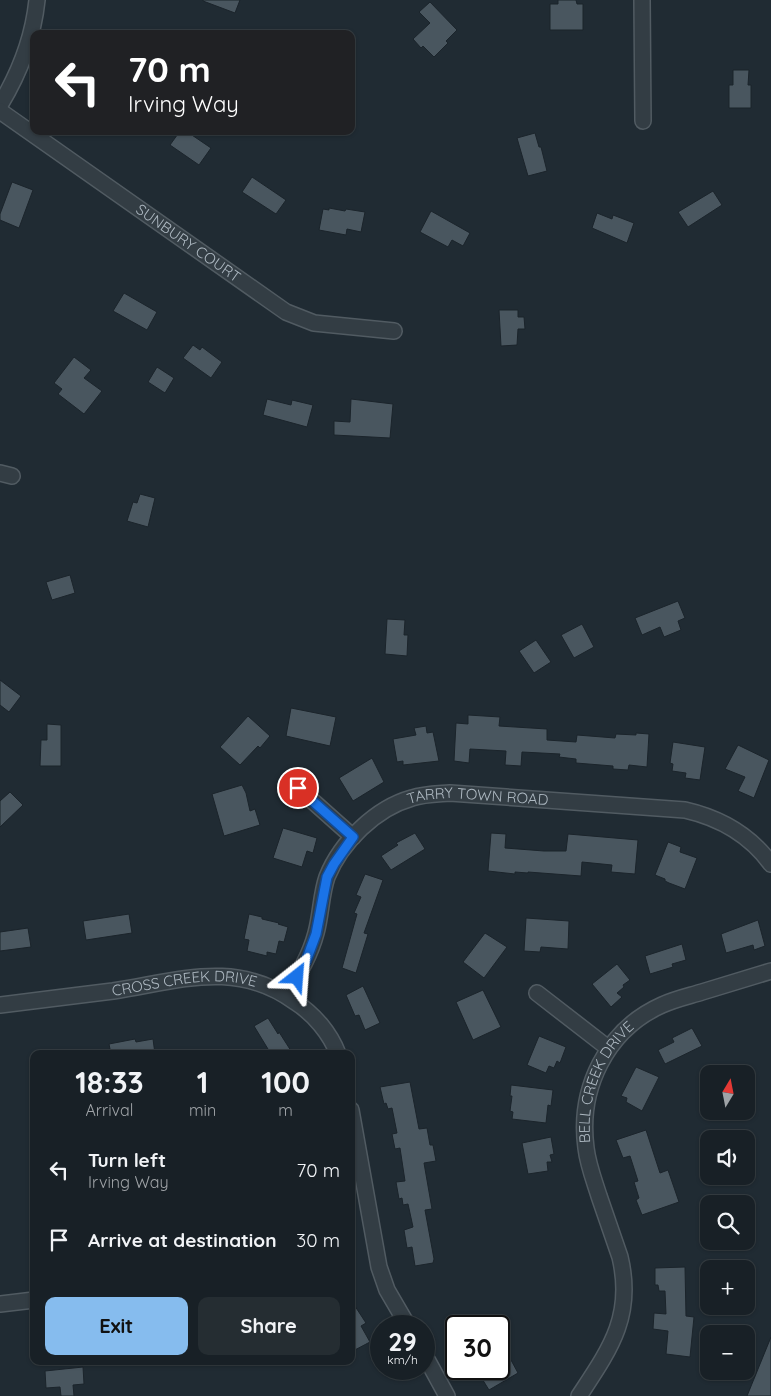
<!DOCTYPE html>
<html lang="en">
<head>
<meta charset="utf-8">
<style>
  body { margin:0; font-family:Quicksand,sans-serif; background:#252d32; color:#f1f3f6; height:100vh; display:flex; flex-direction:column; font-size:19px; white-space:nowrap }
  * { box-sizing:border-box; margin:0 }
  p { font-size:16px; color:#9fa3a7 }
  .icon { flex:none; width:28px; height:28px; fill:none; stroke:currentColor; stroke-width:2; stroke-linecap:round; stroke-linejoin:round }
  .map { position:relative; flex:1; overflow:hidden }
  .drawer { position:absolute; left:30px; top:1050px; width:325px; height:315px; display:flex; flex-direction:column; background:#182026; border-radius:10px; box-shadow:0 1px 4px #0004,0 0 0 1px #363e43 }
  .drawer>* { flex:none }
  .hud { position:absolute; left:30px; top:30px; width:325px; height:105px; border-radius:10px; box-shadow:0 1px 4px #0004,0 0 0 1px #363e43; background:#202124; color:#fff; overflow:hidden }
  .needle { width:32px; rotate:10deg }
  .controls { position:absolute; left:700px; top:1065px; display:grid; gap:10px }
  .controls a { display:grid; place-items:center; width:55px; height:55px; border-radius:10px; background:#182026; box-shadow:0 1px 4px #0004,0 0 0 1px #363e43; font-size:25px }
  .speed { position:absolute; left:370px; top:1315px; display:flex; gap:10px; font-size:25px; font-weight:700; text-align:center }
  .speed>* { display:grid; place-content:center; width:65px; height:65px; border-radius:50%; background:#182026; box-shadow:0 1px 4px #0004,0 0 0 1px #363e43; line-height:1 }
  .speed small { font-size:12px; font-weight:400 }
  .speed .limit { border:2px solid #111; border-radius:8px; background:#fff; color:#111 }
  .pin { position:absolute; display:grid; place-items:center; width:42px; height:42px; color:#fff; margin:-21px; border:2px solid #fff; border-radius:50%; box-shadow:0 1px 5px #0007 }
  .me { position:absolute; width:55px; margin:-28px; rotate:28deg; stroke-linejoin:round; filter:drop-shadow(0 0 4px #0008) }
  .turn { display:flex; align-items:center; gap:18px; height:105px; padding:0 15px; font-size:22px }
  .turn .icon { width:65px; height:65px; stroke-width:2.5 }
  .turn b { display:block; font-size:35px; line-height:42px }
  .eta { display:flex; justify-content:space-evenly; align-items:center; height:85px; text-align:center }
  .eta b { font-size:30px; font-weight:700; line-height:35px }
  .cta { display:flex; gap:10px; margin-top:auto; padding:10px 15px }
  .cta a { flex:1; height:58px; border-radius:10px; background:#86bcee; color:#111; font-size:20px; font-weight:700; line-height:58px; text-align:center }
  .cta a+a { background:#252d32; color:#f1f3f6 }
  ul { padding:0; list-style:none }
  li { display:flex; align-items:center; gap:15px; height:70px; padding:0 15px }
  li div { flex:1 }
  li b { display:block; font-size:19px }
  li em { font-style:normal }
  .map>svg:first-child { display:block }
</style>
</head>
<body>
<div class="map">
<svg width="771" height="1396" viewBox="0 0 771 1396">
  <rect width="100%" height="100%" fill="#202b33"/>
  <path fill="#49565f" stroke="#1b242b" d="M203,0H240L235,13L203,1Z
    M558,0H576L577,4H583V30H550V4H558Z
    M430,2L457,30L446,41L448,43L434,57L423,46L421,48L413,39L430,23L419,12Z
    M733,70H749L748,85H751V108H729V85H733Z
    M180,131H186L211,148L199,165L170,145Z
    M535,133L539,147H541L547,171L528,176L517,138Z
    M252,177L286,200L276,214L242,192Z
    M12,182L33,190L19,228L0,220V214Z
    M713,191L722,205L688,227L678,212Z
    M329,208L345,211L346,209L365,212L361,232L347,229L346,235L319,230L323,209L329,210Z
    M431,211L470,233L463,246L452,240L448,247L420,232Z
    M597,213L612,219L613,215L634,223L627,243L592,228Z
    M124,293L157,312L147,330L113,311Z
    M499,310H518V317H524L525,329H518L517,345L501,346Z
    M193,345L200,350L202,347L222,362L211,378L183,358Z
    M74,357L91,370L84,378L102,391L84,414L58,394L62,389L54,383Z
    M157,367L174,378L165,393L148,382Z
    M267,399L291,405L292,400L313,405L307,427L263,415Z
    M351,399L393,404L390,438L334,435V421L350,422Z
    M140,494L155,498L148,527L127,521L133,502L137,503Z
    M70,575L75,593L52,600L46,582Z
    M678,601L685,618L678,621L681,630L664,637L660,627L642,635L635,618Z
    M387,619L405,620L404,635H408L407,656L385,654Z
    M582,624L594,647L574,658L561,635Z
    M536,640L551,662L534,673L519,651Z
    M0,680L21,696L9,712L0,705Z
    M291,708L336,717L330,746L286,736Z
    M468,715L500,717L499,726L547,729V740L576,742L577,735L615,738L616,734L636,735V733L649,734L647,767L629,765L628,770L613,769V766L576,763V759L559,757L560,754L522,752L521,766L505,765L506,751L470,749L469,763L454,761L456,723L468,724Z
    M248,716L270,736L260,748L258,746L240,765L220,747Z
    M47,724L61,725V766H40L41,740H47Z
    M426,726L427,733L433,732L439,761L403,765V761L397,762L393,739L416,735L414,728Z
    M673,742L705,747L700,780L685,778L686,773L672,771L673,764L670,763Z
    M738,745L769,760L754,798L738,791L745,777L725,769Z
    M372,758L384,782L353,801L339,778Z
    M242,785L246,793L250,811L255,809L260,825L224,836L212,794Z
    M10,792L23,805L0,827V801Z
    M283,828L317,838L313,853L307,851L302,867L273,858Z
    M415,833L425,849L391,870L381,856L398,845L396,843Z
    M491,833L506,834L505,848L544,851H566L568,834L638,840L635,874L611,872L612,865L582,862L581,876L528,872V873L515,872V874L488,871Z
    M668,842L681,847L680,852L697,858L685,889L669,883L665,881V879L655,875Z
    M365,874L383,880L364,933L368,934L356,973L342,968L357,914L354,913L361,897L356,895Z
    M129,914L132,933L86,940L83,921Z
    M249,914L262,917V919L279,923L278,924L288,927L284,942L279,941L276,954L267,952V956L247,951L249,940L244,939Z
    M526,918L569,921L568,949L541,947L540,952L524,951Z
    M758,920L765,946L754,950L753,945L726,953L721,934Z
    M28,928L31,947L0,951V932Z
    M485,933L507,947L484,978L463,962Z
    M682,944L686,960L672,964L673,967L650,974L645,956Z
    M617,964L630,980L623,985L624,987L617,993L622,997L611,1007L592,984Z
    M363,986L380,1023L365,1030L359,1015L355,1016L346,995Z
    M483,990L501,1027L473,1040L456,1002Z
    M268,1018L278,1034L279,1032L293,1054H271L254,1026Z
    M692,1028L702,1046L665,1064L658,1050L674,1042L672,1038Z
    M539,1036L566,1047L560,1063L557,1061L554,1068L549,1066L546,1073L527,1065Z
    M135,1039L136,1042L153,1039L155,1054H111L109,1044Z
    M636,1067L659,1077L642,1111L626,1102L627,1098L621,1096Z
    M410,1082L419,1129L427,1128L430,1145H433L436,1161L424,1163L432,1209L425,1210L434,1259L433,1263L415,1266L412,1247L407,1248L404,1230L413,1227L408,1204L403,1205L402,1198L399,1199L396,1182L405,1181L400,1148L395,1149L392,1134L397,1133L392,1108L388,1109L386,1103L384,1104L380,1087Z
    M511,1085L553,1090L551,1106L548,1105L546,1123L512,1119L513,1112L510,1111L512,1096H510Z
    M646,1130L660,1173L668,1170L679,1202L642,1215L636,1200L639,1198L634,1182L638,1181L630,1156L623,1158L616,1140Z
    M551,1137L554,1154L550,1155L552,1162H547L548,1171L528,1174L522,1143Z
    M685,1267L686,1316L694,1317L690,1357L666,1354L668,1331L653,1329L654,1313L666,1314L665,1291H659L658,1285H655V1268Z
    M351,1300L366,1323L361,1326L370,1342L351,1352Z
    M771,1337V1396H747Z
    M499,1345L508,1361L511,1360L518,1373L489,1390L476,1369H499Z
    M83,1367L84,1384L73,1385L74,1396H61L60,1387L46,1388L45,1371Z"/>
  <g fill="none" stroke-linecap="round" stroke-linejoin="round">
    <defs>
      <g id="minor">
        <path d="M642,0L643,121"/>
        <path d="M0,105C20,72 33,39 37,0"/>
        <path id="s1" d="M0,111L286,312L314,323L394,331"/>
        <path d="M0,473L12,476"/>
        <path d="M298,788L353,837"/>
        <path d="M537,993L608,1048"/>
        <path id="s2" d="M286,995C298,975 310,956 316,933C321,915 321,894 327,877C341,842 376,808 412,798C424,794 437,794 450,793L685,810C720,818 750,835 771,864"/>
        <path id="s3" d="M0,1005C38,1000 75,996 113,991C179,981 236,959 295,1002C314,1014 330,1033 338,1054"/>
        <path d="M351,1110L379,1267L387,1290L408,1326"/>
        <path d="M0,1304L34,1300"/>
        <path d="M424,1354L447,1396"/>
        <path id="s4" d="M579,1396C610,1349 634,1316 620,1257C613,1237 606,1216 599,1196C594,1180 588,1165 586,1148C578,1089 606,1030 662,1005C675,999 689,996 702,992C725,985 748,978 771,971"/>
      </g>
    </defs>
    <use href="#minor" stroke="#515b62" stroke-width="18"/>
    <use href="#minor" stroke="#333d44" stroke-width="15"/>
  </g>
  <g fill="none" stroke-linecap="round" stroke-linejoin="round">
    <defs>
      <path id="route" d="M297,977L306,961L316,934L327,877L334,864L353,837L298,788"/>
    </defs>
    <use href="#route" stroke="#114b97" stroke-width="12"/>
    <use href="#route" stroke="#1a73e8" stroke-width="9"/>
  </g>
  <g text-anchor="middle" stroke-width="4.5" stroke-linejoin="round" paint-order="stroke">
    <g font-size="15" fill="#adb8c1" stroke="#192228">
      <text dy="5" stroke="none"><textPath href="#s1" startOffset="230">SUNBURY COURT</textPath></text>
      <text dy="5" stroke="none"><textPath href="#s2" startOffset="312">TARRY TOWN ROAD</textPath></text>
      <text dy="5" stroke="none"><textPath href="#s3" startOffset="186">CROSS CREEK DRIVE</textPath></text>
      <text dy="5" stroke="none"><textPath href="#s4" startOffset="336">BELL CREEK DRIVE</textPath></text>
    </g>
  </g>
</svg>
<div class="controls">
<a><svg class="needle" viewBox="-14 -14 28 28"><path d="M0-13l5 13h-10z" fill="#e53935"/><path d="M0 13l5-13h-10z" fill="#9fa3a7"/></svg></a>
<a><svg class="icon" aria-label="sound" viewBox="0 0 24 24"><path d="M4 9h4l5-4v14l-5-4H4zM17 9q2 3 0 6"/></svg></a>
<a><svg class="icon" aria-label="search" viewBox="0 0 24 24"><circle cx="10" cy="10" r="6"/><path d="M15 15l6 6"/></svg></a>
<a>+</a>
<a>−</a>
</div>
<div class="speed"><div>29<small>km/h</small></div><div class="limit">30</div></div>
<div class="pin" style="left:298px;top:788px;background:#d93025"><svg class="icon" aria-label="arrive" viewBox="0 0 24 24"><path d="M6 21V4h12l-3 4 3 4H6"/></svg></div>
<svg class="me" style="left:297px;top:977px" viewBox="-20 -20 40 40"><path d="M0-17L14 15 0 8-14 15z" fill="#1a73e8" stroke="#fff" stroke-width="4"/></svg>
<div class="hud">
<div class="turn"><svg class="icon" aria-label="left" viewBox="0 0 24 24"><path d="M17 20v-9H6M10 6l-5 5 5 5"/></svg><div><b>70 m</b>Irving Way</div></div>
</div>
<section class="drawer">
<div class="eta">
<div><b>18:33</b><p>Arrival</p></div>
<div><b>1</b><p>min</p></div>
<div><b>100</b><p>m</p></div>
</div>
<ul>
<li><svg class="icon" aria-label="left" viewBox="0 0 24 24"><path d="M17 20v-9H6M10 6l-5 5 5 5"/></svg><div><b>Turn left</b><p>Irving Way</p></div><em>70 m</em></li>
<li><svg class="icon" aria-label="arrive" viewBox="0 0 24 24"><path d="M6 21V4h12l-3 4 3 4H6"/></svg><div><b>Arrive at destination</b></div><em>30 m</em></li>
</ul>
<div class="cta"><a>Exit</a><a>Share</a></div>
</section>
</div>
</body>
</html>
